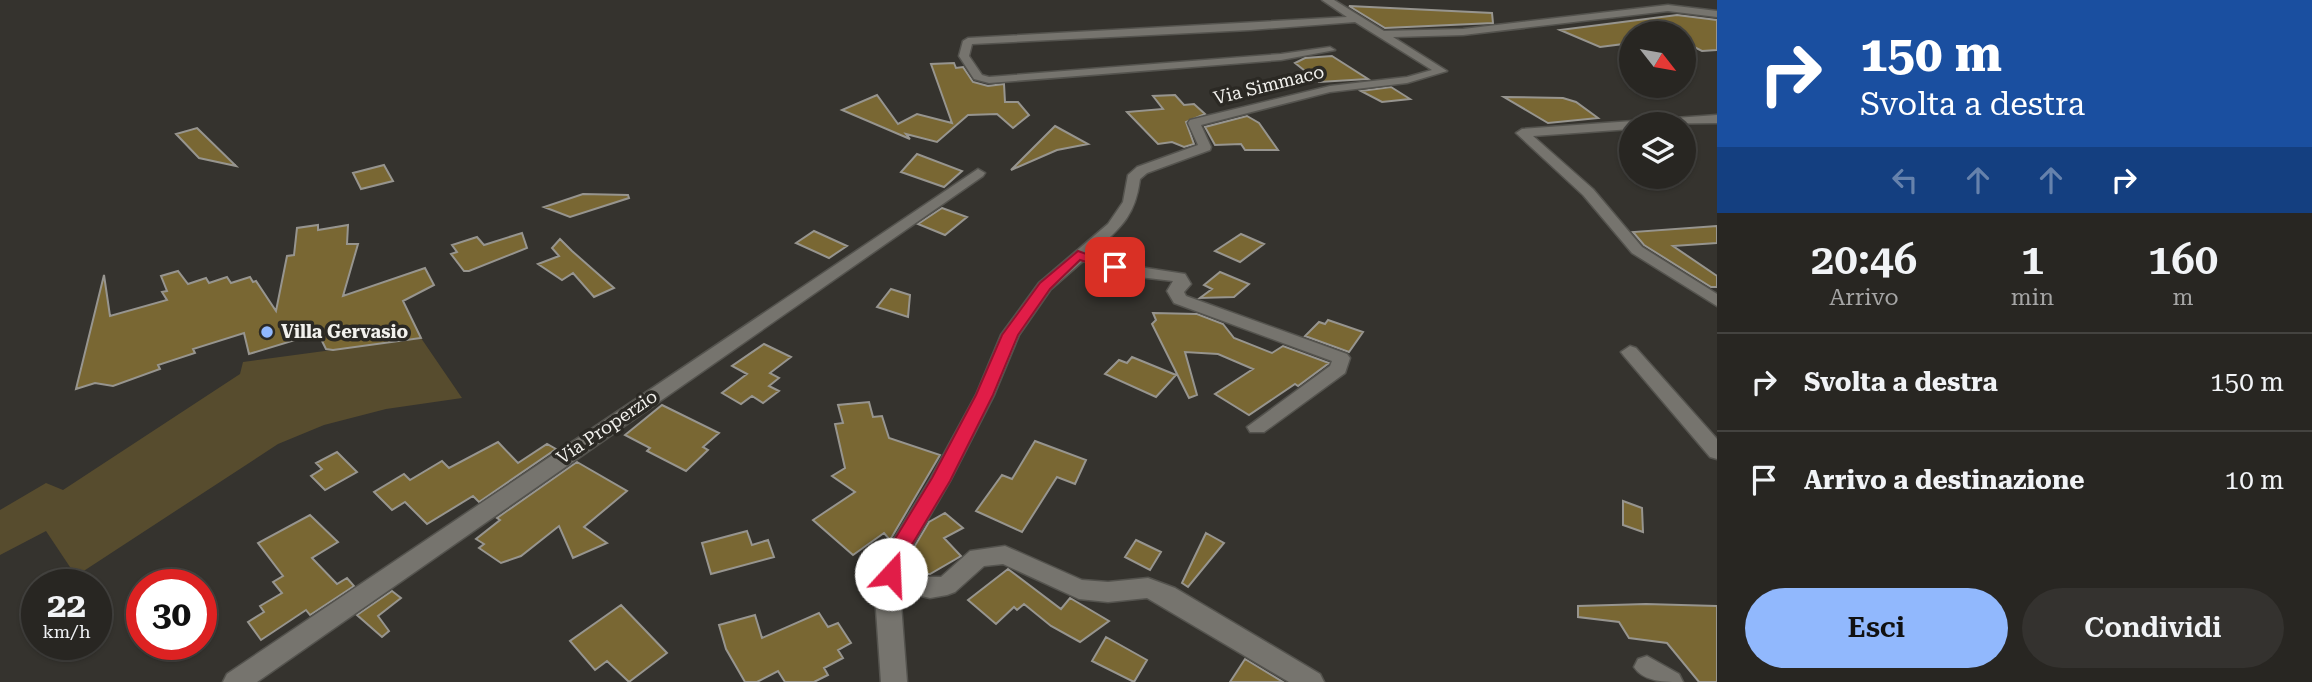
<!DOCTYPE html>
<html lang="it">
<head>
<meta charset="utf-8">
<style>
  body { margin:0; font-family:"Roboto Serif",serif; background:#34322f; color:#f1f3f6; height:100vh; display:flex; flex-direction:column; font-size:26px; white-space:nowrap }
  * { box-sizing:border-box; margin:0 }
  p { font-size:23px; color:#a5a5a5 }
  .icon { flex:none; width:38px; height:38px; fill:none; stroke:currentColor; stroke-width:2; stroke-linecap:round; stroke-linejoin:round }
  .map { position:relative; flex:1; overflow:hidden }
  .sheet { display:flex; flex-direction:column; background:#282622; width:595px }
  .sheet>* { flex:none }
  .banner { background:#1a4fa0; color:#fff; overflow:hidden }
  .needle { width:46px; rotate:121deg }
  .controls { position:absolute; left:1619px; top:21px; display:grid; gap:14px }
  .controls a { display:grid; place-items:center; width:77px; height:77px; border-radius:50%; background:#282622; box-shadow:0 2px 5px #0004,0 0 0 2px #444340; font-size:35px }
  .speed { position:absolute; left:21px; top:569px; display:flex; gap:14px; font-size:35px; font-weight:700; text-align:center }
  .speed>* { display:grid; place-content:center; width:91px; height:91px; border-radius:50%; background:#282622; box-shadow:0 2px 5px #0004,0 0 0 2px #444340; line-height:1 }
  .speed small { font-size:18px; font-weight:400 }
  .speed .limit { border:10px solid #d22; background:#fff; color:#111 }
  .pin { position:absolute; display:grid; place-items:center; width:60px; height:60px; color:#fff; margin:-30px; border-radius:14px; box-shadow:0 4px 10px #0006 }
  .me { position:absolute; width:77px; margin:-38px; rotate:20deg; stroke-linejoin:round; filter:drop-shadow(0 0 5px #0008) }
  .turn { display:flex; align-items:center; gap:24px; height:147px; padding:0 28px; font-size:32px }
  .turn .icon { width:91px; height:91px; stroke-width:2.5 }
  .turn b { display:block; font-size:49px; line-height:60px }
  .lanes { display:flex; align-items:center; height:66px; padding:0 28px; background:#0003; justify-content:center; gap:35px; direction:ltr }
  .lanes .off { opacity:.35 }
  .eta { display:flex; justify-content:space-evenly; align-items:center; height:119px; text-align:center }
  .eta b { font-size:42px; font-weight:600; line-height:49px }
  .button { display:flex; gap:14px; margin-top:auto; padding:14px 28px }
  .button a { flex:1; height:80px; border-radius:42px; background:#91b8fd; color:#111; font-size:28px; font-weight:600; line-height:80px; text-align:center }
  .button a+a { background:#34322f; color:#f1f3f6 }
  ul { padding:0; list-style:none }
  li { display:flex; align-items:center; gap:21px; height:98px; padding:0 28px; border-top:2px solid #444340 }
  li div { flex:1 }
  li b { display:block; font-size:26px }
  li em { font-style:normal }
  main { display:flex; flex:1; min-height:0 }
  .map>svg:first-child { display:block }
</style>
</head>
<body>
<main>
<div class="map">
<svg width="1717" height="682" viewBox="0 0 1717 682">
  <rect width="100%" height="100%" fill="#35332e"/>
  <path fill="#574c2e" d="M421,338L462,398L386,409L324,425L278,444L76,576L46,531L0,555V510L46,483L63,490L240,374L243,362Z"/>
  <path fill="#796733" stroke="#97958f" stroke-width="2" d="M1349,6L1492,13L1493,23L1385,28Z
    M1677,15L1717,20V50L1702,51L1684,42V33H1631V43L1600,47L1560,30Z
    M1332,56L1368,79L1319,82L1295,63L1305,58Z
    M954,63L956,68L963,67L973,82L988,86L1004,84L1005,102H1018L1029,115L1013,128L997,114L968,115L937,142L906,134L910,139L842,110L877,95L898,124L917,114L952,123L931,64Z
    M1391,87L1410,99L1382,102L1361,91Z
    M1175,95L1184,105L1194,104L1205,114L1186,122L1194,144L1184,147L1172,142L1158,144L1127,112L1163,109L1153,96Z
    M1504,97L1563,98L1576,102L1598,118L1548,123Z
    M1247,116L1259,123L1278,150H1245L1241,144L1215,145L1205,127Z
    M1055,126L1088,144L1057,150L1011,170Z
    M197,128L236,166L199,158L176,134Z
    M917,154L962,171L944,187L901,172Z
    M384,165L393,181L361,189L353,173Z
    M583,194L628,195L629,198L570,217L544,207Z
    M942,208L967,217L945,235L918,224Z
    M318,225V230L348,225L347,244H358L343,296L425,268L434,285L403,301L421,338L333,350L326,349L318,333L249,354L244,333L193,349L195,353L158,365L160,369L113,386L95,383L76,389L104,275L110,316L167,300L162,292L167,291L161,276L178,271L188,284L206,278L209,283L227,277L231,283L250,277L253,282L256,281L276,311L287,256L294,255L297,228Z
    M1717,226V243L1673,246L1717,276V287H1711L1644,245L1633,232Z
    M814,231L847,246L829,258L796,243Z
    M522,233L527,248L469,271H464L451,254L457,252L452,245L477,237L484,245Z
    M1241,234L1264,244L1240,262L1215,251Z
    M560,239L572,251L614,288L594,297L573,273L562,280L538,264L559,256L552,248Z
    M1220,272L1249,284L1234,297L1200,298L1212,289L1204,285Z
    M891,289L910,295L908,317L877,307Z
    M1153,313L1197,314L1223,324L1234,338L1272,353L1283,346L1329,363L1298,386L1295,384L1249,415L1215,394L1253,369L1218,354L1185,352L1197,395L1189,398L1152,324L1156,320Z
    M1328,320L1363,332L1349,352L1305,336L1319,322L1325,324Z
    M764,344L791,357L770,373L779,378L769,386L779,391L763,403L752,396L741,404L722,393L747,374L732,366Z
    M1132,357L1176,375L1156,397L1105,374L1119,360L1127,363Z
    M869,402L873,417L882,416L889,438L940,455L890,540L884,533L853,555L813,520L855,492L832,476L845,468L835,424L843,423L838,405Z
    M662,405L719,433L703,447L708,450L686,471L647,451L650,448L625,435Z
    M1035,441L1086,460L1075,484L1057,477L1022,532L976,511L1002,475L1012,479Z
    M498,442L518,463L547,444L556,449L479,502L473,496L427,524L405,502L392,510L374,492L404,474L410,480L442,461L449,468Z
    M337,452L357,472L325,490L311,476L322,469L316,463Z
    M577,462L627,491L584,527L607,543L573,558L559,526L521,556L501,563L479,548L484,544L476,539L500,520L497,518Z
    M1623,501L1642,508L1643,532L1623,525Z
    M945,513L963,528L944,538L961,556L930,574H920L909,561L910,554L929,522Z
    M310,515L338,542L312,558L337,584L347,578L354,586L310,615L306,610L261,640L248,622L264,612L260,606L282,593L273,582L283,576L258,543Z
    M747,531L752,545L768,540L774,557L711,574L702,543Z
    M1206,533L1224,543L1188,587L1182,583Z
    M1136,540L1161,552L1150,570L1125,557Z
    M1008,569L1061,609L1070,598L1109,621L1080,642L1051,626L1024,604L1017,610L1014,607L996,624L968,600Z
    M392,591L401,598L378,616L389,631L382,637L357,615Z
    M1646,604L1717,606V682H1699L1667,643L1629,638L1619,622L1578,617V606Z
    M621,605L667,653L629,682L607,661L595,670L570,641Z
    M819,613L828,627L838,623L851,643L838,650L843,658L824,668L828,675L814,682H785L778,671L757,682H745L726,649L719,625L755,615L762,638Z
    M1106,637L1147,660L1134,682L1092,661Z
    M1245,659L1283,682H1230Z"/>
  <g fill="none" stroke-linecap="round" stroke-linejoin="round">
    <defs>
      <path id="street" d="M1322,0H1334L1384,31L1463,29L1668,5L1717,11V17L1668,11L1463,35L1393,37L1447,71L1407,83L1330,92L1201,125L1211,147L1210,150L1147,173L1140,179C1135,218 1119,229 1091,254L1133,266L1185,274L1191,284L1184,292L1186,296L1347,354L1350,358L1345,373L1264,432H1250L1247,427L1330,366L1332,361L1174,303L1167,291L1173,281L1131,276L1083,261L1051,289L1019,335L994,395L950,481L908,553L904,571L914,577H941L970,551L1005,546L1082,580L1108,582L1148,578L1175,588L1320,674L1324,682H1289L1147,598L1108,602L1079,599L1003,564L984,566L955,592L947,595L930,598L900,591L907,682H881L875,595L886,552L931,478L976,395L1001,335L1039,283L1108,224L1123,202L1128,175L1137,167L1198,145L1188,123L1190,120L1330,86L1407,77L1432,70L1355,22L1250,30L972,44L969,56L982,75L989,77L1281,54L1330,47L1335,50L1281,60L989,83L974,79L959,56L963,41L968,38L1347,17Z
        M1717,115V123L1631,124V129L1533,136L1593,189L1642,247L1717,294V306L1632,253L1583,195L1516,133L1522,129Z
        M978,169L985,173L983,176L257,682H223L227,674Z
        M1630,346L1636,348L1717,439V459L1710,457L1624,356L1621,352Z
        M1647,656L1679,674L1683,682C1664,682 1644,682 1634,667L1638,659Z"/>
    </defs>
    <use href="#street" stroke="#54534e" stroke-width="3"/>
    <use href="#street" fill="#76746e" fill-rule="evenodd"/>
  </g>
  <path fill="#e11d48" stroke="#92132f" stroke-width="2" d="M1078,251L1122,267L1115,271L1080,260L1050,289L1018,335L993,395L950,481L907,553L898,580L891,583L883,580L880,574L887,552L932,478L976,395L1002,335L1040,283Z"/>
  <circle fill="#91b8fd" stroke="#2b2924" stroke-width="2.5" cx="267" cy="332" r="7"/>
  <g text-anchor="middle" stroke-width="7" stroke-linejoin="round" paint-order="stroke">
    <g font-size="18" fill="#f2f1ed" stroke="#2b2924">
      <text transform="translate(1269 85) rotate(-14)" y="6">Via Simmaco</text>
      <text transform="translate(607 427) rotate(-34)" y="6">Via Properzio</text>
    </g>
    <g font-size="18" font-weight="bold" fill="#f2f1ed" stroke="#2b2924" text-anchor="start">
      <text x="281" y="338">Villa Gervasio</text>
    </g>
  </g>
</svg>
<div class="controls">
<a><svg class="needle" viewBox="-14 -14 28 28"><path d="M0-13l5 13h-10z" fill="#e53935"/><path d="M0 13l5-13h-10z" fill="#a5a5a5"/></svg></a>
<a><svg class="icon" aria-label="layers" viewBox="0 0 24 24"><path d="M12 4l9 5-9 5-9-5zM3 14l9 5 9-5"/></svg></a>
</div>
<div class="speed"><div>22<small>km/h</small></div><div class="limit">30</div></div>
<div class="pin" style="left:1115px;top:267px;background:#d93025"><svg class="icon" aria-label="arrive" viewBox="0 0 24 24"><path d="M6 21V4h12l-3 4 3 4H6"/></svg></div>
<svg class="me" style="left:891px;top:574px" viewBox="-20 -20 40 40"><circle r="19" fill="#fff"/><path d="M0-13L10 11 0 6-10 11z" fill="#e11d48"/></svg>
</div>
<section class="sheet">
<div class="banner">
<div class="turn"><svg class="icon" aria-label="right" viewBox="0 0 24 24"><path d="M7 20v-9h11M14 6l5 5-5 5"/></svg><div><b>150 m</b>Svolta a destra</div></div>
<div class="lanes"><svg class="icon off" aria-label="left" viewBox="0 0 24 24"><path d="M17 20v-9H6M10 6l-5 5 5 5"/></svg><svg class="icon off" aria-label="ahead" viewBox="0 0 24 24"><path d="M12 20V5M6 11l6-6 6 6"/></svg><svg class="icon off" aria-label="ahead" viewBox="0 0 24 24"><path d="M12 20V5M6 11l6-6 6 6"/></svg><svg class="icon" aria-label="right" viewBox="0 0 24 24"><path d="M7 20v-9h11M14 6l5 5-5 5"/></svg></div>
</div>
<div class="eta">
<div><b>20:46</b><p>Arrivo</p></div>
<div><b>1</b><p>min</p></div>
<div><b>160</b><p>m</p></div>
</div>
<ul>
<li><svg class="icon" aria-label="right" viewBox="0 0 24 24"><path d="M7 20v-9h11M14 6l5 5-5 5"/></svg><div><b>Svolta a destra</b></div><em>150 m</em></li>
<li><svg class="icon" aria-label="arrive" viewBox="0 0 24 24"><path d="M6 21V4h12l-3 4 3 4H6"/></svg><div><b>Arrivo a destinazione</b></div><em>10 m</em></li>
</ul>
<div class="button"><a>Esci</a><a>Condividi</a></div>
</section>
</main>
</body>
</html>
